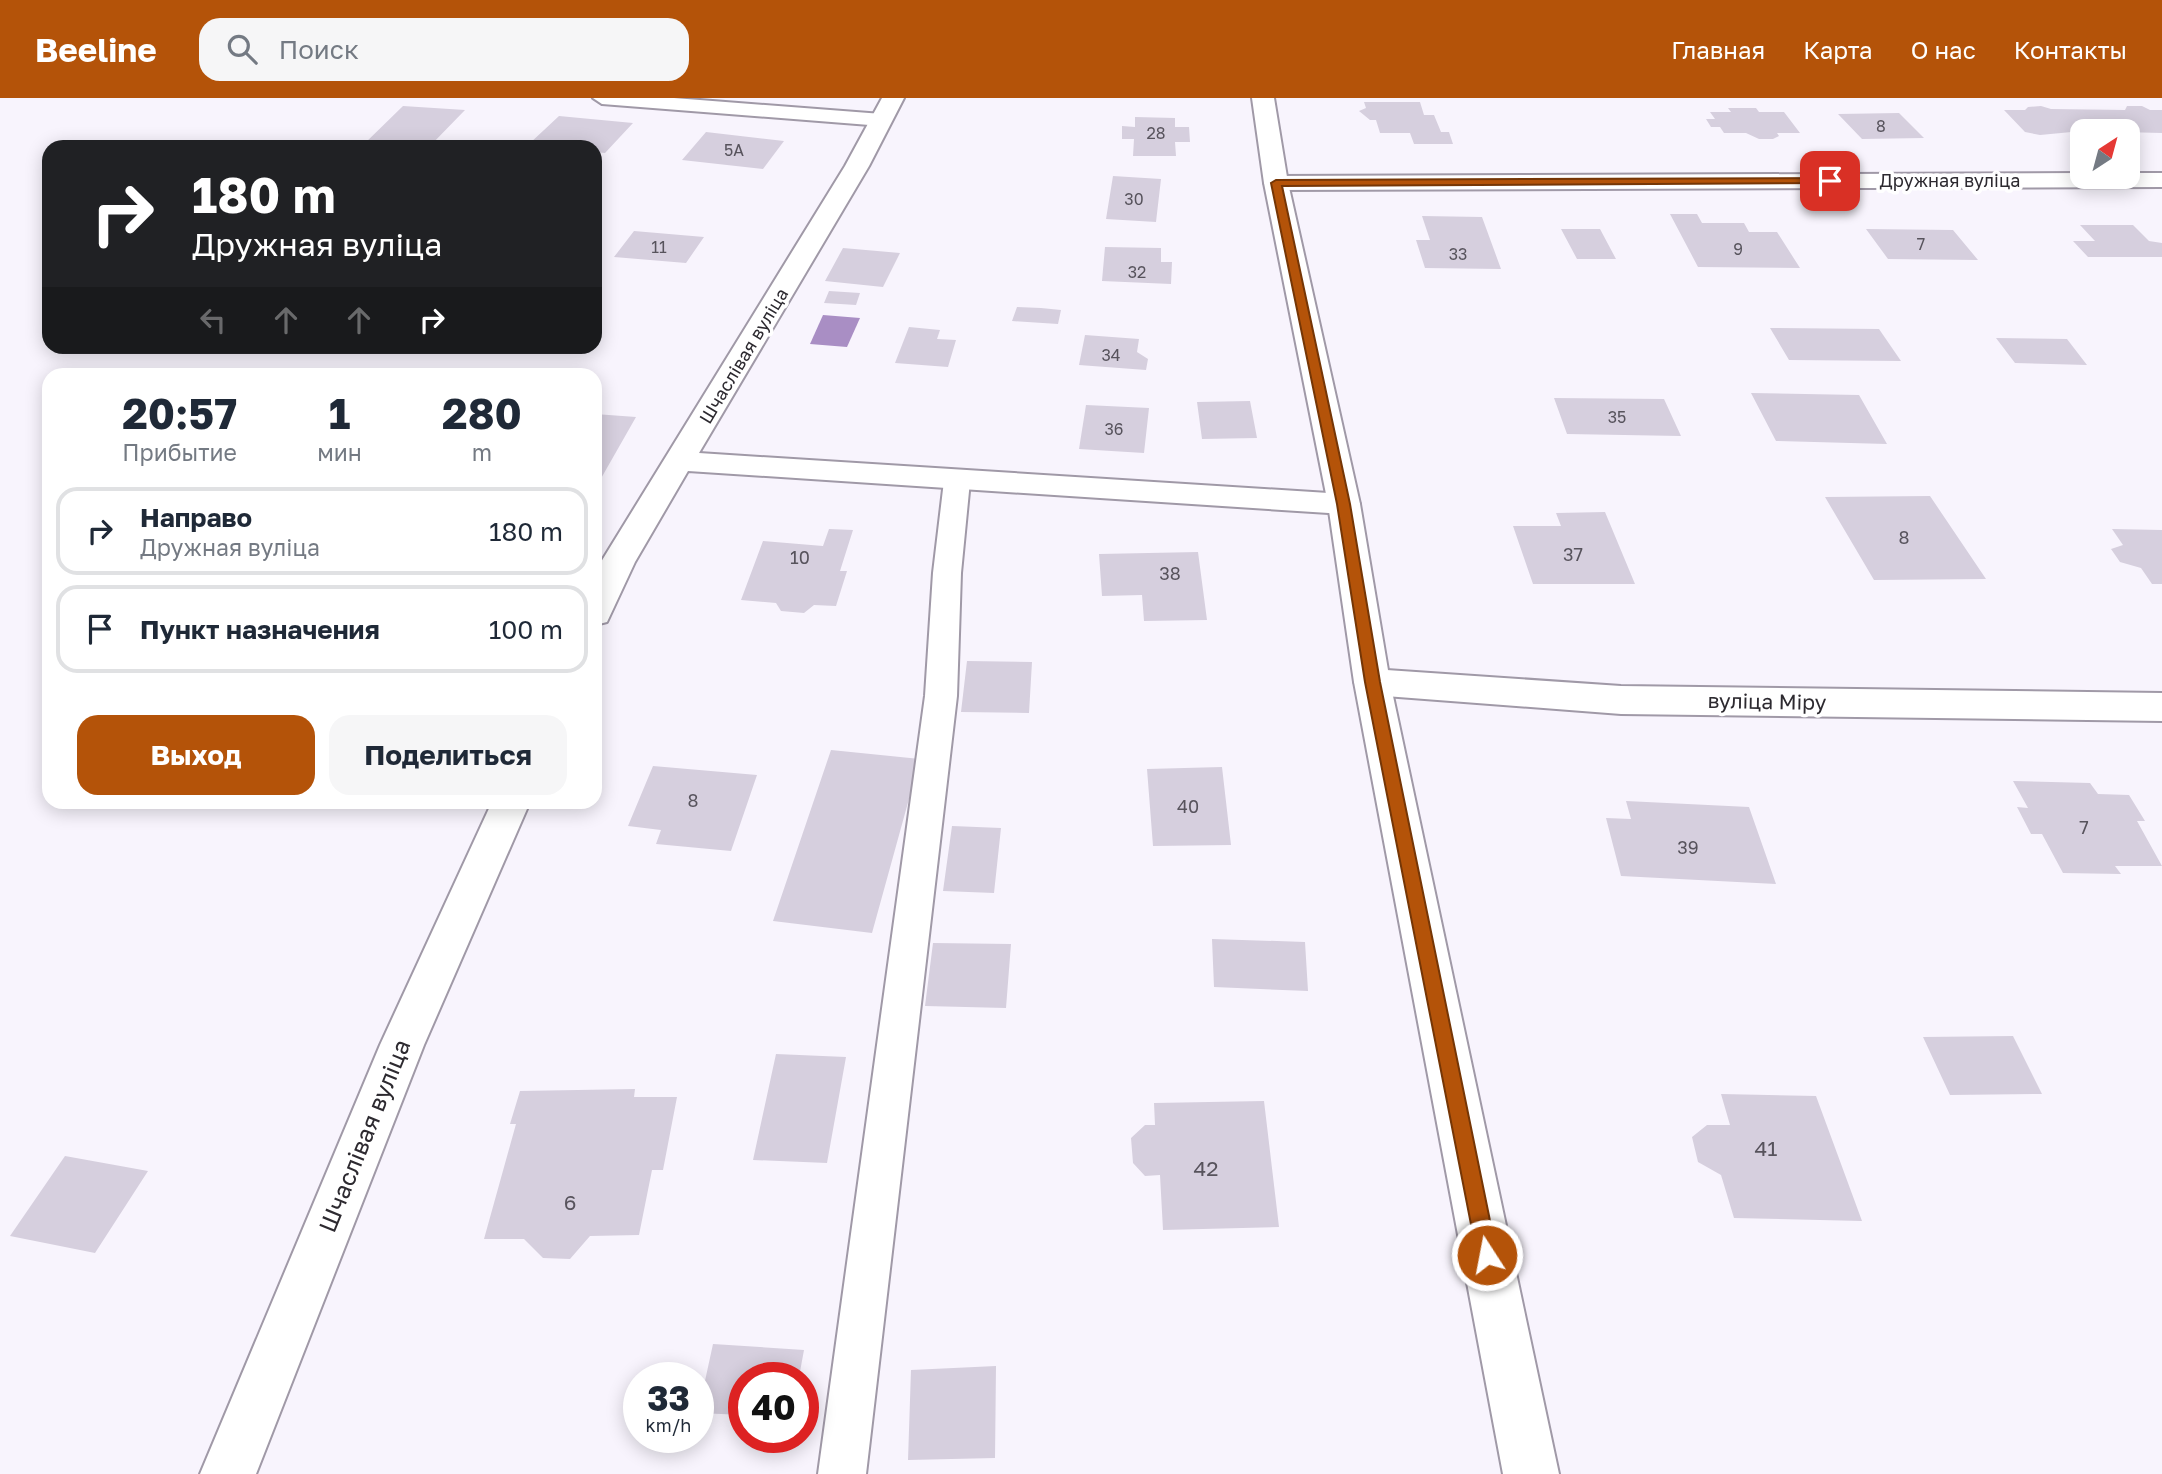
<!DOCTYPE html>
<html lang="ru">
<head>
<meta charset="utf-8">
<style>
  body { margin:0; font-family:"Golos Text",sans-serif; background:#f6f6f7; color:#1f2937; height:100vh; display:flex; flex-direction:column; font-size:26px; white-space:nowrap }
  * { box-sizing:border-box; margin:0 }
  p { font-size:23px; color:#747a83 }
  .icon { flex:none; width:38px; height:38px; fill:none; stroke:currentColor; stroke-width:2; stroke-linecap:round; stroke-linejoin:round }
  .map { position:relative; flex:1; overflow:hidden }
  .side { position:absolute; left:42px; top:270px; width:560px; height:441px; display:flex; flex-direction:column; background:#fff; border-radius:21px; box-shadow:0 4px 18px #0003 }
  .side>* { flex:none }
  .hud { position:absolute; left:42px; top:42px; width:560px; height:214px; border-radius:21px; box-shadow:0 4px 18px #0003; background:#202124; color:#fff; overflow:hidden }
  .needle { width:46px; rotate:36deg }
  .buttons { position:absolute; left:2070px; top:21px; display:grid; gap:14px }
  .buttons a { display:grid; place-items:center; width:70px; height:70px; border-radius:14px; background:#fff; box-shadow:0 4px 18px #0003; font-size:35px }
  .speed { position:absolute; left:623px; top:1264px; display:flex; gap:14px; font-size:35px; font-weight:700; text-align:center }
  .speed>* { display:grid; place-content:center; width:91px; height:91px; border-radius:50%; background:#fff; box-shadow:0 4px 18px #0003; line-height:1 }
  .speed small { font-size:18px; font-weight:400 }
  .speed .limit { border:10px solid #d22; background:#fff; color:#111 }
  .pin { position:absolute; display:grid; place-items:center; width:60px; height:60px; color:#fff; margin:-30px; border-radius:14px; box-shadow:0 4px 10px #0006 }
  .me { position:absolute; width:77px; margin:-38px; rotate:349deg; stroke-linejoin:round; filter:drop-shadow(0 0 5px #0008) }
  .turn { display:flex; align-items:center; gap:24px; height:147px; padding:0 35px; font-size:32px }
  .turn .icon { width:91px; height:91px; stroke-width:2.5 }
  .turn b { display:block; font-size:49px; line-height:60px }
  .lanes { display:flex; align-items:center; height:66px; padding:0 35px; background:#0003; justify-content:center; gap:35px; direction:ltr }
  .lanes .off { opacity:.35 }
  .eta { display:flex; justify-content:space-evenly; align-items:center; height:119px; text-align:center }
  .eta b { font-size:42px; font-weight:700; line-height:49px }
  .button { display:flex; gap:14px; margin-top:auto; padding:14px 35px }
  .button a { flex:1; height:80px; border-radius:21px; background:#b45309; color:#fff; font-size:28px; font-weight:700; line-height:80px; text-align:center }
  .button a+a { background:#f6f6f7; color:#1f2937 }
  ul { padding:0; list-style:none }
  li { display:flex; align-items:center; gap:21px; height:88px; margin:0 14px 10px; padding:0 21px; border:4px solid #e0e1e3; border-radius:21px }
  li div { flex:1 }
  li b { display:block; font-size:26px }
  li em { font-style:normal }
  header { display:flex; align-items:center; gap:42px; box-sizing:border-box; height:98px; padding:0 35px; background:#b45309; color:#fff }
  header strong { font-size:33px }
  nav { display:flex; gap:38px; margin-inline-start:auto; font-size:24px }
  .search { width:490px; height:63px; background:#f6f6f7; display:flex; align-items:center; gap:18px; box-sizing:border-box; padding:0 24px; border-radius:21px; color:#747a83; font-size:26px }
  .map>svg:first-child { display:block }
</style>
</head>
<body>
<header>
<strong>Beeline</strong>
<div class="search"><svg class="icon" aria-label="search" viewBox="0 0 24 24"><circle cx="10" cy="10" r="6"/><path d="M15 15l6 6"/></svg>Поиск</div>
<nav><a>Главная</a><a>Карта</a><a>О нас</a><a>Контакты</a></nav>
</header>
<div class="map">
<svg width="2162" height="1376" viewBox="0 0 2162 1376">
  <rect width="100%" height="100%" fill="#f8f4fd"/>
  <path fill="#a98ec4" d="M823,217L860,220L847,249L810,246Z"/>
  <path fill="#d6cfde" d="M1364,4H1420L1424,17H1434L1441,34H1449L1453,46H1414L1410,35H1380L1376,22H1370L1359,13L1366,10Z
    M403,8L465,12L429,49H361Z
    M2041,8L2051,11L2125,12L2127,8H2142L2150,12H2162V35L2082,33L2040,37L2025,34L2004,12H2025L2028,9Z
    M1728,10H1756L1759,14H1784L1800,35H1777L1779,38L1773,41H1759L1746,35H1724L1720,29H1711L1706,21H1715L1710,14H1731Z
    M1899,15L1924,40L1862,41L1838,16Z
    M559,18L633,25L605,55L595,54V49L529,46Z
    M1135,19L1175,20V29H1189L1190,44H1175L1176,58H1133L1134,41H1122V28L1135,29Z
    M706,34L784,43L763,71L682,62Z
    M1113,78L1161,81L1156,124L1106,121Z
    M1670,116H1697L1702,125H1744L1749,134H1777L1800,170L1698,169Z
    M1422,118L1482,119L1501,171L1425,170L1416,142H1430Z
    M2080,127H2133L2149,143L2162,145V159H2088L2073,143H2095Z
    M1561,131H1600L1616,161H1577Z
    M1866,131L1953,132L1978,162L1888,161Z
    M634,133L704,139L686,165L614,159Z
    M1105,149L1161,150V164H1172L1171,186L1102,183Z
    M843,150L900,155L883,189L825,183Z
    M829,193L860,195L856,207L824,205Z
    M1017,209L1041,210L1061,212L1058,226L1012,223Z
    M909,229L940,232L937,241L956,242L948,269L895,265Z
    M1770,230L1879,231L1901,263L1789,262Z
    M1085,237L1139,241L1137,254L1148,261L1146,272L1079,267Z
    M1996,240L2067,241L2087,267L2015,265Z
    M1751,295L1859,297L1887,346L1776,343Z
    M1554,300L1664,301L1681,338L1567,336Z
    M1250,303L1257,340L1202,341L1197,304Z
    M1086,307L1149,310L1144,355L1079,351Z
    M595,316L636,319L595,391Z
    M1930,398L1986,481L1874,482L1825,399Z
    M1605,414L1635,486H1533L1513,428H1561L1556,415Z
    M829,431L853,432L840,473H847L836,508L814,507L804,515L781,513L776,505L741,502L763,443L823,448Z
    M2112,431L2162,432V486H2152L2141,470L2120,464L2111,451L2123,447Z
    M1198,454L1207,522L1144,523L1142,497L1102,498L1099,456Z
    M967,563L1032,564L1029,615L961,614Z
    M831,652L920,661L872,835L773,823Z
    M653,668L757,677L731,753L656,746L661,732L628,728Z
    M1222,669L1231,747L1153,748L1147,671Z
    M2013,683L2090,685L2098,696L2129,697L2145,723H2137L2162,768H2115L2121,776L2063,775L2042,736H2031L2017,709L2028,710Z
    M1626,703L1749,709L1776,786L1621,778L1606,720L1631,721Z
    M952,728L1001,730L994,795L943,793Z
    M1212,841L1305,844L1308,893L1214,889Z
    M933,845L1011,846L1006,910L925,908Z
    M2013,938L2042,996L1950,997L1923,939Z
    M776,956L846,959L827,1065L753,1062Z
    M635,991L634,999H677L663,1072H652L639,1137L590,1138L570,1161L543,1160L524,1141H484L516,1026H510L520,993Z
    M1721,996L1816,998L1862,1123L1734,1120L1721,1077L1698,1064L1692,1039L1707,1027H1730Z
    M1264,1003L1279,1129L1163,1132L1160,1077L1145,1078L1133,1065L1131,1040L1145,1027H1155L1154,1005Z
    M65,1058L148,1073L95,1155L10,1138Z
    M713,1246L804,1252L799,1279H744V1317L698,1315Z
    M996,1268L995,1360L908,1362L911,1272Z"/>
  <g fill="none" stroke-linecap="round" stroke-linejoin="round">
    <defs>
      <path id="service" d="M593,0H674L882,16L892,22L882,28L602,6Z
        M957,374L966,377L970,383L961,475L957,598L866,1376H818L925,598L933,475L944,383L948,377Z"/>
      <path id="minor" d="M882,0H904L869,68L699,355L1344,396L1355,399L1360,406L1355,413L1344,416L688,373L635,464L607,524L595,527V478L601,464L845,68Z
        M2082,75V79H2128V75H2162V89L1276,92L1268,90L1264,85L1268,80L1276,78Z
        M1372,571L1621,588L2162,595V623L1621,616L1372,597L1359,593L1354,584L1359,575Z
        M492,704H530L424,947L256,1376H200L380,947Z"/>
      <path id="tertiary" d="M1252,0H1274L1288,85L1360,406L1390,584L1559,1376H1503L1354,584L1328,406L1264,85Z"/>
    </defs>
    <use href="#service" stroke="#a099a7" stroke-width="4"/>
    <use href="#minor" stroke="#a099a7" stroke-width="4"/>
    <use href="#tertiary" stroke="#a099a7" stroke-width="4"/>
    <use href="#service" fill="#fff" fill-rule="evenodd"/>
    <use href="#minor" fill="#fff" fill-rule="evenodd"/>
    <use href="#tertiary" fill="#fff" fill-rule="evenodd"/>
  </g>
  <path fill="#b45309" stroke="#753606" stroke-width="2" d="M1830,80L1835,83L1833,85L1282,88L1350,406L1380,584L1497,1157L1494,1165L1487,1168L1480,1165L1477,1157L1365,584L1337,406L1271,85L1276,82Z"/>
  <g text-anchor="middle" stroke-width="7" stroke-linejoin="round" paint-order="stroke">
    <g font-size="16" fill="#57535c">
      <text x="1881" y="34">8</text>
      <text x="1156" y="41">28</text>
      <text x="734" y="58">5А</text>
      <text x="1134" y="107">30</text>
      <text x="1921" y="152">7</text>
      <text x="659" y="155">11</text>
      <text x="1738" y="157">9</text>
      <text x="1458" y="162">33</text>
      <text x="1137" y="180">32</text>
      <text x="1111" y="263">34</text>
      <text x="1617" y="325">35</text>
      <text x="1114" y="337">36</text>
    </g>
    <g font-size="18" fill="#2d2a30" stroke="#fff">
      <text x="1950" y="89">Дружная вуліца</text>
      <text transform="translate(744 258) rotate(-59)" y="6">Шчаслівая вуліца</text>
    </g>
    <g font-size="18" fill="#57535c">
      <text x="1904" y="446">8</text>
      <text x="1573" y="463">37</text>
      <text x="800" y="466">10</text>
      <text x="1170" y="482">38</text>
      <text x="693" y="709">8</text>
      <text x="1188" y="715">40</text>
      <text x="2084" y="736">7</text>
      <text x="1688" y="756">39</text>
    </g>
    <g font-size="21" fill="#2d2a30" stroke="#fff">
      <text transform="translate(1767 604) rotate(1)" y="7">вуліца Міру</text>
    </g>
    <g font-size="21" fill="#57535c">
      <text x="1766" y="1058">41</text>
      <text x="1206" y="1078">42</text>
      <text x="570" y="1112">6</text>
    </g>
    <g font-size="24" fill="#2d2a30" stroke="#fff">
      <text transform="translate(365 1038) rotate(-68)" y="8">Шчаслівая вуліца</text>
    </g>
  </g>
</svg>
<div class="buttons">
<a><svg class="needle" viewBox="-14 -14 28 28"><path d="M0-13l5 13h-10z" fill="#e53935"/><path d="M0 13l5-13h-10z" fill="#747a83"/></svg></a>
</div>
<div class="speed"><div>33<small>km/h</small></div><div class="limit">40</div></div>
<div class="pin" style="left:1830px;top:83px;background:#d93025"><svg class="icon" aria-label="arrive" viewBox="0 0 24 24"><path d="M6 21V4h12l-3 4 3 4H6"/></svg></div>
<svg class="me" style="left:1487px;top:1157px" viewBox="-20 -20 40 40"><circle r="17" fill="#b45309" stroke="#fff" stroke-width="3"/><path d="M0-11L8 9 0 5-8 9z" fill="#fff"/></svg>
<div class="hud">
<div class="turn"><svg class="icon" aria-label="right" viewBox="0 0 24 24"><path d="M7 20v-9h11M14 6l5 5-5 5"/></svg><div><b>180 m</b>Дружная вуліца</div></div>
<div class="lanes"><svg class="icon off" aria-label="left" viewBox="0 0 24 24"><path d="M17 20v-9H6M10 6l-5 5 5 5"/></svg><svg class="icon off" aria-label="ahead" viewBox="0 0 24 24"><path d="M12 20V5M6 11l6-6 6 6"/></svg><svg class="icon off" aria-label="ahead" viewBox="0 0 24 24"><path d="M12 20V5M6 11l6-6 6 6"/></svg><svg class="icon" aria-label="right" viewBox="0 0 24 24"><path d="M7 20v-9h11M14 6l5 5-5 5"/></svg></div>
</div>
<section class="side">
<div class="eta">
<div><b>20:57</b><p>Прибытие</p></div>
<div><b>1</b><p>мин</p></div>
<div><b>280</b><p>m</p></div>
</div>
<ul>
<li><svg class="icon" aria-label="right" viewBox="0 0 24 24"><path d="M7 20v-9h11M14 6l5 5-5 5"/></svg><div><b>Направо</b><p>Дружная вуліца</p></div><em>180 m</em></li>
<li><svg class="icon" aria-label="arrive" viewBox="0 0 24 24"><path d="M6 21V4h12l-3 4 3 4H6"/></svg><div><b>Пункт назначения</b></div><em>100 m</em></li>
</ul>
<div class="button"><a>Выход</a><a>Поделиться</a></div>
</section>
</div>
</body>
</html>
